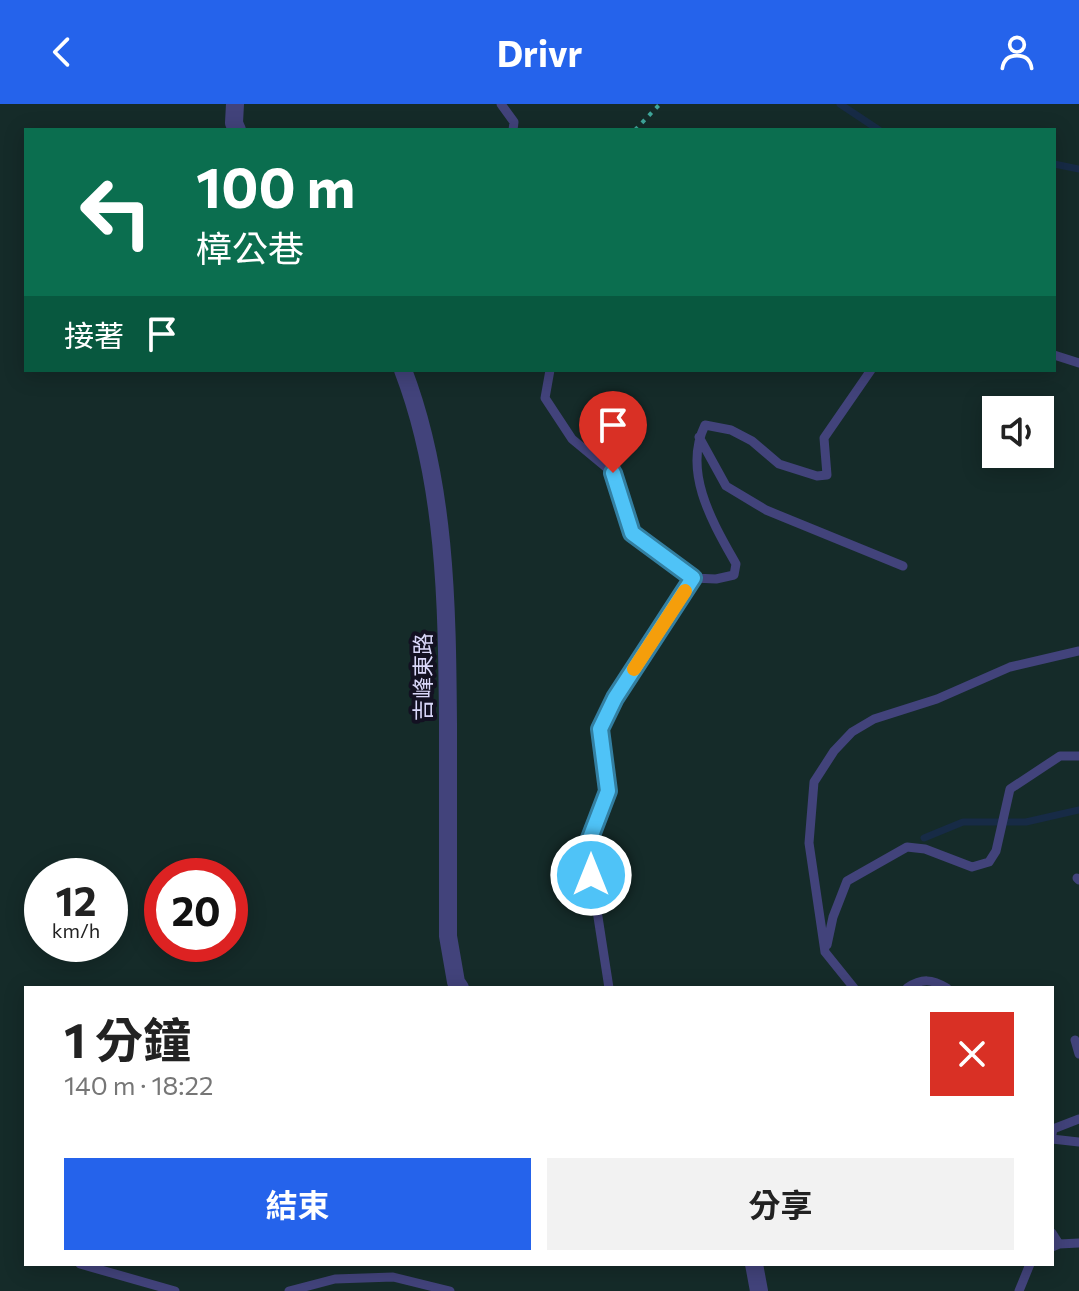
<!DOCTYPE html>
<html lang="zh-TW">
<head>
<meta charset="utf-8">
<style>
  body { margin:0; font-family:Commissioner,"Noto Sans TC",sans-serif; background:#f2f2f2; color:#222; height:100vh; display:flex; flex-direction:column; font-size:30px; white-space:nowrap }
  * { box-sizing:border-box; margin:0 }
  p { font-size:26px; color:#767676 }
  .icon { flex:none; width:44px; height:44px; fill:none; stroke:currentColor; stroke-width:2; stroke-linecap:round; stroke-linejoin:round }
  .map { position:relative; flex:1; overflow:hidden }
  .drawer { position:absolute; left:24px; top:882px; width:1030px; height:280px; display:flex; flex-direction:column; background:#fff; border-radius:0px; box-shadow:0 4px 20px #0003 }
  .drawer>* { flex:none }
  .hud { position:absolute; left:24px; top:24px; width:1032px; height:244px; border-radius:0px; box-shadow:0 4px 20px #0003; background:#0b6e4f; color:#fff; overflow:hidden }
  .fabs { position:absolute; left:982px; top:292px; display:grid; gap:16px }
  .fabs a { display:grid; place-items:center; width:72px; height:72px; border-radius:0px; background:#fff; box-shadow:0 4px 20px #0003; font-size:40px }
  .speed { position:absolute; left:24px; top:754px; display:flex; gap:16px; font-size:40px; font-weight:700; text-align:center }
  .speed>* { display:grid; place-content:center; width:104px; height:104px; border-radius:50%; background:#fff; box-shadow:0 4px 20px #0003; line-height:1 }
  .speed small { font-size:20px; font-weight:400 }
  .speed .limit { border:12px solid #d22; background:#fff; color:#111 }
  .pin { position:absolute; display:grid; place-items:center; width:68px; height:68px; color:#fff; margin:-82px -34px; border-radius:50% 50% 50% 0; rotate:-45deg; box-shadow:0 0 8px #0007 }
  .pin .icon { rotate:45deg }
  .me { position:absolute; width:88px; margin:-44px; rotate:0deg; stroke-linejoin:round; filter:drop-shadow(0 0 6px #0008) }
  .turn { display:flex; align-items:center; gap:28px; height:168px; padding:0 40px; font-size:36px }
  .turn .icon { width:104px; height:104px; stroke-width:2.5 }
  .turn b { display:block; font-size:56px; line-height:68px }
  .then { display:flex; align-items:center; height:76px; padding:0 40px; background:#0003; gap:16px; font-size:30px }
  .round { display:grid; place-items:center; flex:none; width:84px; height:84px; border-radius:0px; background:#f2f2f2 }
  .head { display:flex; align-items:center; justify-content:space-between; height:136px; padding:0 40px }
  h1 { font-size:48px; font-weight:700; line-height:60px }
  .action { display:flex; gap:16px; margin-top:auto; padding:16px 40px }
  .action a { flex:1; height:92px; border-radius:0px; background:#2563eb; color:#fff; font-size:32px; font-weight:700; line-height:92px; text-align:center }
  .action a+a { background:#f2f2f2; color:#222 }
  header { display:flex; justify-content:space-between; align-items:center; height:104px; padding:0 40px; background:#2563eb; color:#fff; font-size:36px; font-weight:700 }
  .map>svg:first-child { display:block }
</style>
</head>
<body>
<header><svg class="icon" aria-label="back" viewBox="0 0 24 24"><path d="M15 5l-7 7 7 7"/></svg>Drivr<svg class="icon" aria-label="person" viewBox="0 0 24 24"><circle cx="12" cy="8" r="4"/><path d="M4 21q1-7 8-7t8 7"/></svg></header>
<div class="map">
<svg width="1079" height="1187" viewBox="0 0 1079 1187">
  <rect width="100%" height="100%" fill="#131122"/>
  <path fill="#152b29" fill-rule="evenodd" d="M0,0H1079V1187H0ZM26,26H1054V266H26ZM996,306H1040V350H996ZM42,772H110V840H42ZM162,772H230V840H162ZM26,884H1052V1160H26Z"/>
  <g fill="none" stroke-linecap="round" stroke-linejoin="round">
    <path stroke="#172b46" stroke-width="7" d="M840,0L879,26
      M1054,60L1079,65
      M924,734L963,718H1026L1079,706"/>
    <path stroke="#3fa69a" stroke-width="4" stroke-dasharray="4 6" stroke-linecap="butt" d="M635,26L660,0"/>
    <path stroke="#42437b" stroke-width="9" d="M501,0L514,18L513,26
      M1054,251L1079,259
      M550,266L545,294L572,335L613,369L632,429L693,474L615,594L600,625L608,687L587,742L609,884
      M699,333L726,382L766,406L903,462
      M693,474L716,475L734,471L736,460C713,419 682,368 705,321L731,326L752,337L779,360L817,372L827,371L824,334L871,266
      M1077,774L1079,776
      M827,841L833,813L847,777L907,743L925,745L972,763L989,758L996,747L1010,685L1060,652H1079
      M854,884L825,848L809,739L814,678L834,647L852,628L874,615L937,595L1010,563L1079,547
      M907,884C922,874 932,875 947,884
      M1075,936L1079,950
      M1052,1030L1053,1025L1079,1015
      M1052,1035L1079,1038
      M1052,1129L1059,1140
      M1052,1143L1059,1140L1079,1139
      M80,1160L175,1187
      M289,1187L335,1175L393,1173L450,1187
      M1019,1187L1030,1160"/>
    <path stroke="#42437b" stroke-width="18" d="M235,0L234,19L237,26
      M403,266C446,378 447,501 448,620C448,691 448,761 448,832L456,878L460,884
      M754,1160L759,1187"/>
  </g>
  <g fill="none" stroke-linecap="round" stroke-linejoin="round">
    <defs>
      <path id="route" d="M591,771L587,742L608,687L600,625L615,594L693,474L632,429L613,369"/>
    </defs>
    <use href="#route" stroke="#337fa1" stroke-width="20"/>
    <use href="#route" stroke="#4fc3f7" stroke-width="14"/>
    <path stroke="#f59e0b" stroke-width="14" d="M634,565L685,487"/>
  </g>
  <g text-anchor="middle" stroke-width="8" stroke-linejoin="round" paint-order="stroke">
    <g font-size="22" fill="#dad8fa" stroke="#131122">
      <text transform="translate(423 573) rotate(-90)" y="8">吉峰東路</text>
    </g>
  </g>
</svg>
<div class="fabs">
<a><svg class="icon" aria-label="sound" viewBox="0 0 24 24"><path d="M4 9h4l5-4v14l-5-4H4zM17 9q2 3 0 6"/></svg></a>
</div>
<div class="speed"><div>12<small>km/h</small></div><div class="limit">20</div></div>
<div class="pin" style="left:613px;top:369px;background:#d93025"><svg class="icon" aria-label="arrive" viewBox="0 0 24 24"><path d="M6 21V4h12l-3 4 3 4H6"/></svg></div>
<svg class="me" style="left:591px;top:771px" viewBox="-20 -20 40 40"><circle r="17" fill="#4fc3f7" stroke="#fff" stroke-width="3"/><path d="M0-11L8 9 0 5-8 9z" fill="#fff"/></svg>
<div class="hud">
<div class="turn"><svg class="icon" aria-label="left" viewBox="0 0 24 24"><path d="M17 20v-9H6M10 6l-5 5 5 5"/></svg><div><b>100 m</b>樟公巷</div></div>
<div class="then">接著<svg class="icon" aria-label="arrive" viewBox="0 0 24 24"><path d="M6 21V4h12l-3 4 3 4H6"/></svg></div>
</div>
<section class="drawer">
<div class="head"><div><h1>1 分鐘</h1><p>140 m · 18:22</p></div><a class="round" style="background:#d93025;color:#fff"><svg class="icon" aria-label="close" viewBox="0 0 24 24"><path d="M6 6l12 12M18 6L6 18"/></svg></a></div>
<div class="action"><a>結束</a><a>分享</a></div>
</section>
</div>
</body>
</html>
